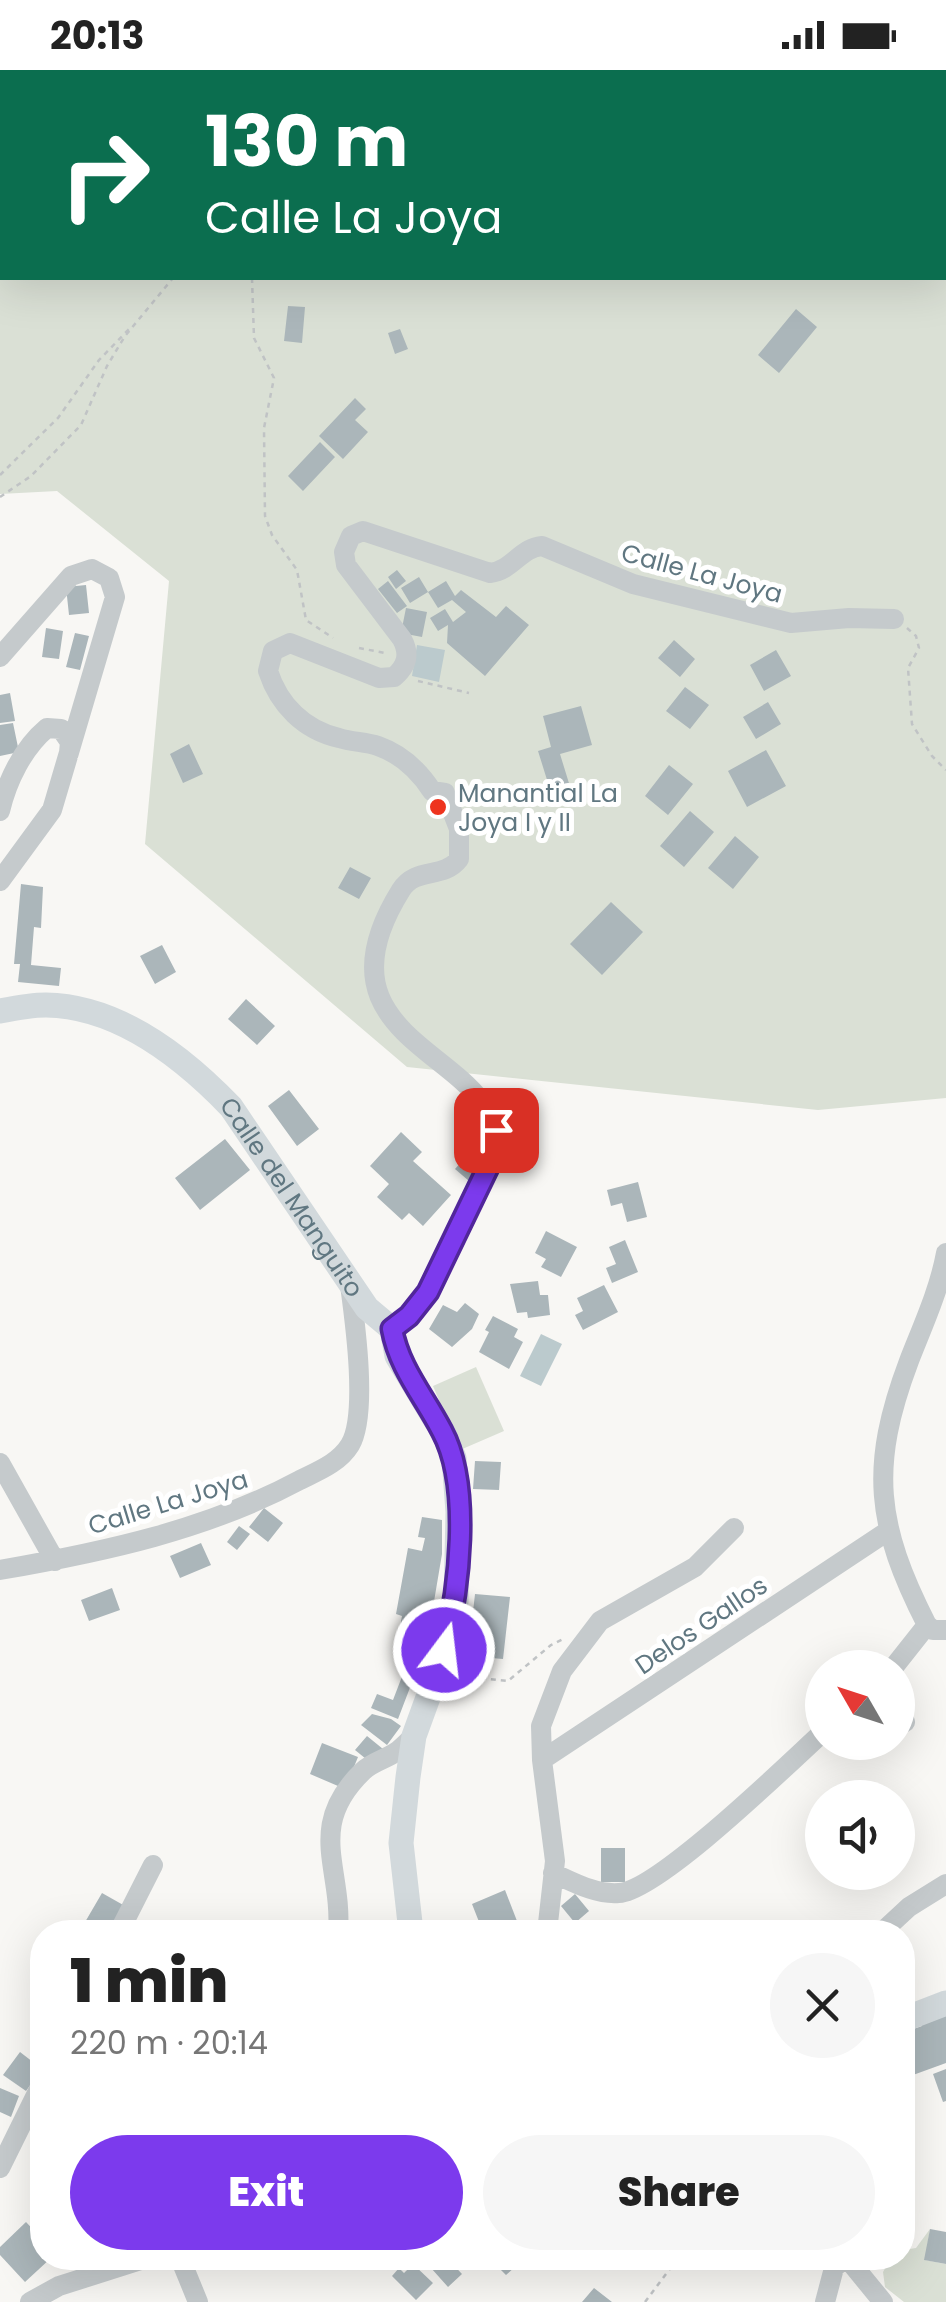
<!DOCTYPE html>
<html lang="en">
<head>
<meta charset="utf-8">
<style>
  body { margin:0; font-family:Poppins,sans-serif; background:#f6f6f6; color:#222; height:100vh; display:flex; flex-direction:column; font-size:38px; white-space:nowrap }
  * { box-sizing:border-box; margin:0 }
  p { font-size:32px; color:#767676 }
  .icon { flex:none; width:55px; height:55px; fill:none; stroke:currentColor; stroke-width:2; stroke-linecap:round; stroke-linejoin:round }
  .map { position:relative; flex:1; overflow:hidden }
  .side { position:absolute; left:30px; top:1850px; width:885px; height:350px; display:flex; flex-direction:column; background:#fff; border-radius:40px; box-shadow:0 10px 40px #0002 }
  .side>* { flex:none }
  .banner { position:absolute; left:0px; top:0px; width:948px; height:210px; box-shadow:0 10px 40px #0002; background:#0b6e4f; color:#fff; overflow:hidden }
  .needle { width:65px; rotate:309deg }
  .controls { position:absolute; left:805px; top:1580px; display:grid; gap:20px }
  .controls a { display:grid; place-items:center; width:110px; height:110px; border-radius:50%; background:#fff; box-shadow:0 10px 40px #0002; font-size:50px }
  .pin { position:absolute; display:grid; place-items:center; width:85px; height:85px; color:#fff; margin:-42px; border-radius:20px; box-shadow:0 5px 15px #0006 }
  .me { position:absolute; width:110px; margin:-55px; rotate:15deg; stroke-linejoin:round; filter:drop-shadow(0 0 8px #0008) }
  .turn { display:flex; align-items:center; gap:35px; height:210px; padding:0 40px; font-size:45px }
  .turn .icon { width:130px; height:130px; stroke-width:2.5 }
  .turn b { display:block; font-size:70px; line-height:85px }
  .round { display:grid; place-items:center; flex:none; width:105px; height:105px; border-radius:52px; background:#f6f6f6 }
  .headline { display:flex; align-items:center; justify-content:space-between; height:170px; padding:0 40px }
  h1 { font-size:60px; font-weight:800; line-height:75px }
  .action { display:flex; gap:20px; margin-top:auto; padding:20px 40px }
  .action a { flex:1; height:115px; border-radius:60px; background:#7c3aed; color:#fff; font-size:40px; font-weight:800; line-height:115px; text-align:center }
  .action a+a { background:#f6f6f6; color:#222 }
  .status { display:flex; justify-content:space-between; align-items:center; height:70px; padding:0 50px; background:#fff; direction:ltr }
  .status svg { height:28px; fill:currentColor }
  .map>svg:first-child { display:block }
</style>
</head>
<body>
<div class="status"><b>20:13</b><svg viewBox="0 0 49 12"><path d="M0 12V9h3v3zM5 12V6h3v6zM10 12V3h3v9zM15 12V0h3v12zM26 1h20v11H26zM47 4h2v5h-2z"/></svg></div>
<div class="map">
<svg width="946" height="2232" viewBox="0 0 946 2232">
  <rect width="100%" height="100%" fill="#f8f7f4"/>
  <path fill="#dae0d5" fill-rule="evenodd" d="M0,0H946V1028L818,1040L407,997L145,774L169,511L57,421L0,424ZM2,2H945V208H2Z
    M476,1297L504,1361L460,1380L433,1316Z
    M930,2159L925,2190L946,2194V2232H904L885,2217L883,2202L891,2188H902L903,2180L916,2178Z"/>
  <path fill="#bbcacd" d="M417,575L445,580L439,612L412,606Z
    M541,1264L562,1274L541,1316L520,1306Z"/>
  <path fill="#abb6ba" d="M288,236L305,237L302,273L284,271Z
    M796,239L817,257L779,303L758,285Z
    M400,259L408,279L395,284L388,263Z
    M355,328L366,339L355,350L368,362L343,389L319,366Z
    M320,372L335,387L303,421L288,406Z
    M397,500L406,511L396,519L388,507Z
    M419,507L428,522L410,533L401,518Z
    M388,511L407,536L397,543L378,519Z
    M446,511L455,526L461,520L496,547L506,536L529,555L485,606L447,573L448,555L438,561L430,548L445,539L453,552L466,542L452,530L438,538L428,522Z
    M86,515L89,543L69,545L66,517Z
    M406,538L427,542L422,567L401,563Z
    M46,558L63,561L59,589L42,587Z
    M75,563L89,566L80,600L66,597Z
    M674,570L695,589L680,607L658,588Z
    M776,580L791,606L764,621L750,595Z
    M685,617L709,635L690,659L666,641Z
    M10,623L15,651L0,653V625Z
    M768,632L781,654L756,669L743,647Z
    M581,636L592,675L560,684L572,723L553,729L538,681L551,677L543,646Z
    M13,653L19,682L0,686V655Z
    M189,674L203,704L183,713L170,684Z
    M766,680L786,716L747,737L728,701Z
    M669,695L693,714L668,745L645,726Z
    M690,741L714,762L684,797L660,776Z
    M735,766L759,787L733,819L708,798Z
    M350,797L371,808L359,829L338,818Z
    M21,814L43,817L41,858L34,857L31,895L61,898L59,916L18,912L20,894H14Z
    M611,832L643,862L602,905L570,874Z
    M162,875L176,902L155,914L140,886Z
    M246,929L275,956L257,975L228,949Z
    M289,1020L319,1059L297,1076L268,1036Z
    M401,1062L422,1082L413,1091L451,1125L423,1156L409,1143L402,1150L377,1127L389,1114L370,1096Z
    M225,1069L250,1100L200,1140L175,1108Z
    M471,1081L484,1094L469,1111L455,1099Z
    M638,1112L647,1147L627,1152L622,1133L611,1136L607,1120Z
    M546,1161L577,1177L561,1207L541,1197L546,1189L535,1183Z
    M625,1170L638,1202L612,1213L606,1198L616,1194L609,1177Z
    M538,1211L540,1225H548L550,1245L528,1248L527,1242L517,1243L510,1214Z
    M604,1215L618,1242L583,1260L575,1245L583,1241L577,1228Z
    M465,1233L479,1244L472,1259L452,1277L429,1259L443,1235L457,1242Z
    M493,1246L518,1259L514,1267L523,1272L509,1299L479,1282L489,1262L485,1260Z
    M475,1391L501,1392L499,1420L473,1419Z
    M264,1438L283,1453L268,1472L249,1457Z
    M422,1447L442,1450V1484L427,1573L398,1649L371,1638L377,1624L393,1630L416,1570L398,1567L402,1546L396,1544L408,1478L422,1481L425,1468L418,1467Z
    M239,1456L250,1464L237,1480L227,1472Z
    M201,1473L211,1495L180,1508L170,1486Z
    M112,1518L120,1540L89,1551L81,1530Z
    M475,1524L510,1527L503,1589L468,1586Z
    M372,1644L391,1649L401,1656L387,1675L361,1655Z
    M367,1666L383,1679L371,1693L355,1680Z
    M322,1673L358,1687L345,1719L310,1704Z
    M601,1778H625V1812H601Z
    M505,1820L517,1851L483,1862L472,1834Z
    M102,1823L125,1836L110,1862H87L81,1859Z
    M575,1824L589,1841L575,1853L561,1836Z
    M946,1940V1993L902,2009V1963L922,1956L920,1949Z
    M20,1982L42,1999L26,2021L3,2005Z
    M946,1999V2031L943,2032L933,2004Z
    M0,2018L19,2026L11,2047L0,2042Z
    M26,2152L42,2169V2188H51L25,2212L0,2185V2177Z
    M930,2159L946,2162V2194L924,2190Z
    M442,2188H447L462,2204L448,2217L431,2198Z
    M500,2188H525L506,2205L494,2193Z
    M413,2194L433,2213L416,2230L392,2206L399,2198L404,2203Z
    M594,2218L612,2232H582Z"/>
  <g fill="none" stroke-linecap="round" stroke-linejoin="round">
    <path stroke="#c0c3c5" stroke-width="2.5" stroke-dasharray="5 5" stroke-linecap="butt" d="M252,208L254,268L274,308L264,358L265,446L272,465L297,500L306,550L333,568
      M0,405L58,348L99,290L132,256
      M0,427L31,406L81,355L107,296L125,266L173,208
      M907,558L916,566L919,578L908,598L912,654L932,686L946,700
      M359,578L385,583
      M418,611L469,623
      M461,1606L508,1611L551,1575L563,1569
      M645,2232L678,2188"/>
    <path stroke="#c5cacc" stroke-width="20" d="M0,587L71,506L92,499L109,508L115,527L52,740L0,811
      M0,741C7,711 23,678 47,658L61,659L70,672L69,683
      M392,1259L421,1234L495,1083C511,981 301,980 401,820C416,796 443,810 459,789V759L445,723L432,721C419,701 401,684 378,676C366,672 352,672 339,668C304,660 279,635 268,601L273,581L290,573L379,608L394,607C407,596 410,584 402,569L346,495L344,482L351,466L363,461L490,503C513,500 520,478 542,476L633,514L791,553L849,548L894,549
      M0,1393L55,1491
      M0,1500C103,1482 207,1460 300,1410C318,1401 339,1393 350,1375C368,1345 355,1252 350,1215
      M927,1555C876,1455 869,1397 909,1291C923,1255 939,1221 946,1183
      M927,1555L933,1560H946
      M893,1598L927,1555
      M898,1636L905,1652
      M542,1690L888,1461
      M553,1803C573,1812 596,1825 619,1823C658,1821 787,1695 822,1663
      M119,1862L153,1795
      M338,1862C343,1798 305,1757 363,1701C372,1692 386,1689 396,1682C403,1677 408,1671 414,1666
      M547,1862L555,1791L542,1690L541,1656L562,1601L600,1551L695,1497L734,1458
      M882,1862L909,1837L946,1814
      M0,2098L42,2013
      M180,2188L198,2232
      M847,2188L883,2232
      M30,2232L59,2216L147,2188
      M825,2232L834,2198L844,2188"/>
    <g stroke="#d2d9dc" stroke-width="25">
      <path id="s1" d="M0,941C15,938 31,935 46,935C118,936 183,987 231,1037L367,1238L392,1259L397,1286L444,1364L454,1388L458,1442L456,1532L438,1600L414,1666L408,1707L401,1773L411,1862"/>
      <path d="M902,1950L946,1933"/>
    </g>
  </g>
  <g fill="none" stroke-linecap="round" stroke-linejoin="round">
    <defs>
      <path id="route" d="M444,1580C459,1520 472,1417 442,1361C424,1326 399,1298 392,1259L409,1246L428,1222L495,1083L496,1060"/>
    </defs>
    <use href="#route" stroke="#51269a" stroke-width="25"/>
    <use href="#route" stroke="#7c3aed" stroke-width="18"/>
  </g>
  <circle fill="#ee341e" stroke="#fff" stroke-width="4" cx="438" cy="737" r="10"/>
  <g text-anchor="middle" stroke-width="10" stroke-linejoin="round" paint-order="stroke">
    <g font-size="25" fill="#607781" stroke="#fff">
      <text transform="translate(702 503) rotate(15)" y="9">Calle La Joya</text>
      <text dy="9" stroke="none"><textPath href="#s1" startOffset="372">Calle del Manguito</textPath></text>
      <text transform="translate(168 1432) rotate(-17)" y="9">Calle La Joya</text>
      <text transform="translate(701 1555) rotate(-34)" y="9">Delos Gallos</text>
    </g>
    <g font-size="25" fill="#607781" stroke="#fff" text-anchor="start">
      <text x="458" y="732">Manantial La<tspan x="458" dy="29">Joya I y II</tspan></text>
    </g>
  </g>
</svg>
<div class="controls">
<a><svg class="needle" viewBox="-14 -14 28 28"><path d="M0-13l5 13h-10z" fill="#e53935"/><path d="M0 13l5-13h-10z" fill="#767676"/></svg></a>
<a><svg class="icon" aria-label="sound" viewBox="0 0 24 24"><path d="M4 9h4l5-4v14l-5-4H4zM17 9q2 3 0 6"/></svg></a>
</div>
<div class="pin" style="left:496px;top:1060px;background:#d93025"><svg class="icon" aria-label="arrive" viewBox="0 0 24 24"><path d="M6 21V4h12l-3 4 3 4H6"/></svg></div>
<svg class="me" style="left:444px;top:1580px" viewBox="-20 -20 40 40"><circle r="17" fill="#7c3aed" stroke="#fff" stroke-width="3"/><path d="M0-11L8 9 0 5-8 9z" fill="#fff"/></svg>
<div class="banner">
<div class="turn"><svg class="icon" aria-label="right" viewBox="0 0 24 24"><path d="M7 20v-9h11M14 6l5 5-5 5"/></svg><div><b>130 m</b>Calle La Joya</div></div>
</div>
<section class="side">
<div class="headline"><div><h1>1 min</h1><p>220 m · 20:14</p></div><a class="round"><svg class="icon" aria-label="close" viewBox="0 0 24 24"><path d="M6 6l12 12M18 6L6 18"/></svg></a></div>
<div class="action"><a>Exit</a><a>Share</a></div>
</section>
</div>
</body>
</html>
